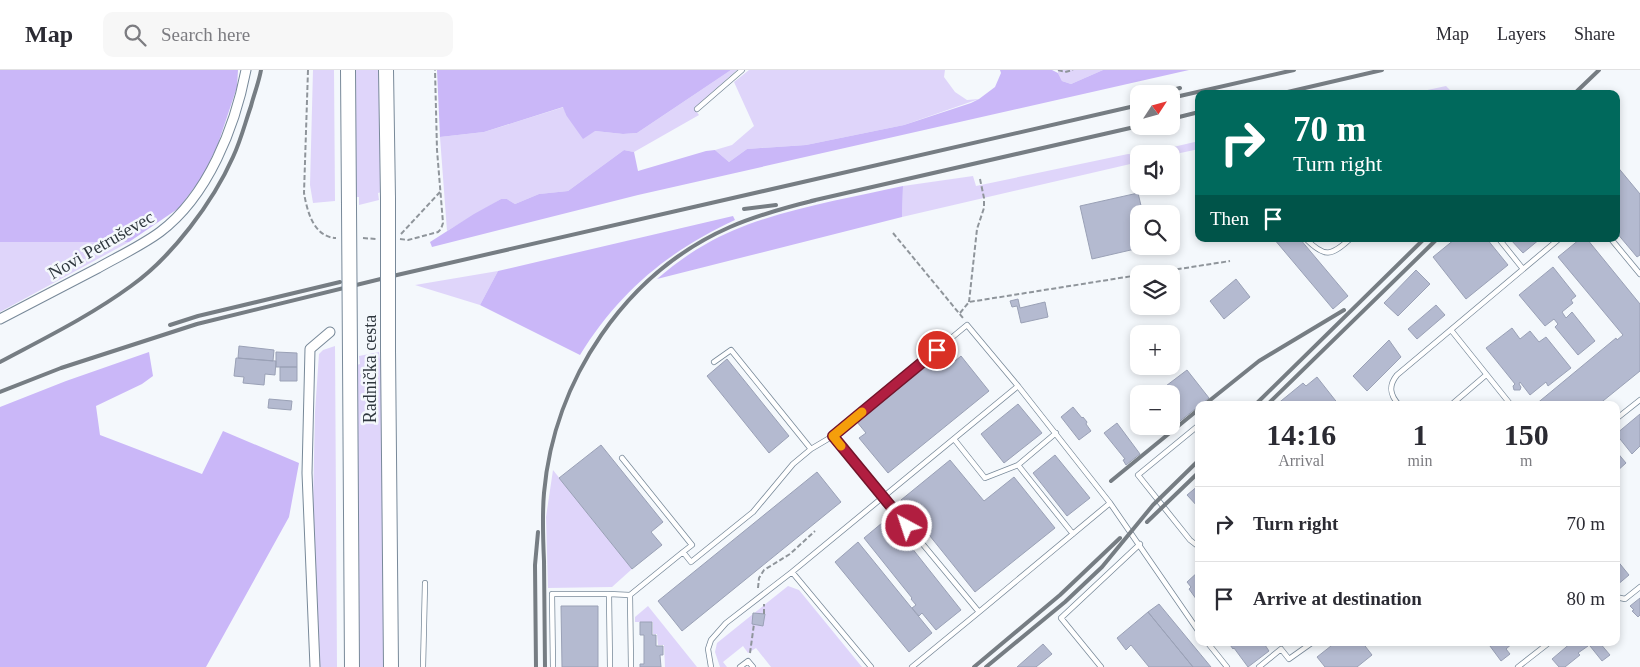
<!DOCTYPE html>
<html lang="en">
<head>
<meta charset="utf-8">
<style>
  body { margin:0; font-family:"Times New Roman",serif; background:#f7f7f7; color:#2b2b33; height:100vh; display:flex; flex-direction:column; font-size:19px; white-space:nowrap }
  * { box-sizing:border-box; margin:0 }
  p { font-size:16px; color:#7c7c81 }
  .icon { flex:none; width:28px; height:28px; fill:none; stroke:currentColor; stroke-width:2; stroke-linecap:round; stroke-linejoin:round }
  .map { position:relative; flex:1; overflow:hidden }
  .details { position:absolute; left:1195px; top:331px; width:425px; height:245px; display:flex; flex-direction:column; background:#fff; border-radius:10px; box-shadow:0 2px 8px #0003 }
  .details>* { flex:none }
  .guide { position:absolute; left:1195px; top:20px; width:425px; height:152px; border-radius:10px; box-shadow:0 2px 8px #0003; background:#00695c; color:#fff; overflow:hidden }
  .needle { width:32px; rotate:54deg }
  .controls { position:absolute; left:1130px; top:15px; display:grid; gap:10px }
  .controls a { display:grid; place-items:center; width:50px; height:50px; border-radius:10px; background:#fff; box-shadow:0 2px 8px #0003; font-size:25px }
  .pin { position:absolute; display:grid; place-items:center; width:42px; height:42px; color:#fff; margin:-21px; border:2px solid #fff; border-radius:50%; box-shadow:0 1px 5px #0007 }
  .me { position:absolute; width:55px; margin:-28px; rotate:320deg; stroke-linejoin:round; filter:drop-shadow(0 0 4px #0008) }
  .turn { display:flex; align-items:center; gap:18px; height:105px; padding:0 15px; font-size:22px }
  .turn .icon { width:65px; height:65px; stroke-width:2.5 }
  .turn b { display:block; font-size:35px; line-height:42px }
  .then { display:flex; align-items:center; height:48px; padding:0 15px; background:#0003; gap:10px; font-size:19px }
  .eta { display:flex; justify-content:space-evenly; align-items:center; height:85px; text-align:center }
  .eta b { font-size:30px; font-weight:800; line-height:35px }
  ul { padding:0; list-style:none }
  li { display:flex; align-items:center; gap:15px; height:75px; padding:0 15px; border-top:1px solid #e1e1e2 }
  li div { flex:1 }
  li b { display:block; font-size:19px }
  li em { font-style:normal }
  header { display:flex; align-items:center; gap:30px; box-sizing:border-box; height:70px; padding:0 25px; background:#fff; border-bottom:1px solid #e1e1e2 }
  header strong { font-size:24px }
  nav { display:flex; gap:28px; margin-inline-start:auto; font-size:18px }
  .search { width:350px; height:45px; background:#f7f7f7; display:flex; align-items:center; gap:12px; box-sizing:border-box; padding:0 18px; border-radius:10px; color:#7c7c81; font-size:19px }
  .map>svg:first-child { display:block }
</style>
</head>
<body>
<header>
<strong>Map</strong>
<div class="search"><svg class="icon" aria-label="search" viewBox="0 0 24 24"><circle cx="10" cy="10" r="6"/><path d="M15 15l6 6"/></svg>Search here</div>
<nav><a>Map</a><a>Layers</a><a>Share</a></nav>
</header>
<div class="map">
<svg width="1640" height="597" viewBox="0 0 1640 597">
  <rect width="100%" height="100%" fill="#f4f8fc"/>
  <path fill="#dfd5fa" d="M313,0H334L335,131L313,133L310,115Z
    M354,0H381L382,122L378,123L379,130L359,135V127H356Z
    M731,0H737L694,38L699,45L634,82L624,80L568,121L539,124L515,134L507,129H501L447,161L440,67L484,62L564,37L566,45L595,61L623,64L637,63Z
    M749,0H945L944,7L955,22L967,30L979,29L904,55L806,75L747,79L729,92L715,80L732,75L754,56L734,12Z
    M1058,0H1103L1071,14L1062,11L1058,3Z
    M1446,16L1451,21L1439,24H1409Z
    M1199,71V79L1171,85L1143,84Z
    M1128,84L1139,85V92L902,147L903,116L973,106L976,116Z
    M0,172H129L0,242Z
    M498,201L480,235L415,215Z
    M335,276L337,597H320L313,436L315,342L319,284L323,280Z
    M379,282L380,289H383L385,597H359L357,295L360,294L359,286Z
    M553,400L632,499L612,517L548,518L546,447Z
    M788,516L799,520L862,597H771L756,578L748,583L743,576L723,592L727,597H720L715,582L717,573Z
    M648,536L697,597H665L664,575H658L657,564H653V552H635V547Z"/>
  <path fill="#cab7f8" d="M0,0H238L237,17L218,74L203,106L179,138L129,172H0Z
    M437,0H731L637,63L623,64L595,61L583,69L566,45L563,37L484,62L440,67Z
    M1000,0H1052L1058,3L1062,11L1071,14L1103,0H1189L638,125L432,177L430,172L474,144L501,129H507L515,134L539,124L568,121L624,80L634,82L638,101L706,81L715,80L729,92L747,79L806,75L904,55L971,33L979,29L995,17L1001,3Z
    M903,116L902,147L657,209C672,196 688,184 706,174C761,142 841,130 903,116Z
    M733,146L735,150C668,181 619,222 580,285L480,235L498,201Z
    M149,282L153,306L142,314L96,336L100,365L202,404L223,361L299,393L289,447L206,597H0V337L66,311Z"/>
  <path fill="#b4bad0" stroke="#9aa1b6" d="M1616,95L1640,124V185L1637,187L1616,162Z
    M1138,123L1143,144H1139V176H1148L1092,189L1080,136Z
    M1274,169H1300L1348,226L1333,239Z
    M1455,169H1487L1508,195L1466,229L1433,187Z
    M1510,169H1540L1523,183Z
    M1580,169H1587L1640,234V301L1598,335H1535L1616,268L1617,270L1623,265L1558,187Z
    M1553,197L1576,226L1571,230L1573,233L1562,242L1566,248L1572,242L1595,271L1578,285L1555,257L1558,254L1554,249L1545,256L1519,225Z
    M1416,200L1430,214L1398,246L1384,233Z
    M1236,209L1250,227L1224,249L1210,231Z
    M1018,229L1020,238L1045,232L1048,247L1021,253L1017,236L1012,237L1010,231Z
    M1436,235L1445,245L1417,269L1408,259Z
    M1512,258L1520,269L1530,261L1539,272L1546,267L1571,298L1548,316L1546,312L1530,325L1520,312L1519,314L1521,317L1520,320H1514L1513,316L1515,314L1486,278Z
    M1389,270L1401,287L1367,321L1353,306Z
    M239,276L274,280L273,291L238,288Z
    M947,280L955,291L961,286L989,321L888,403L859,368L866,363L857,352Z
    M276,282L297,283V297H276Z
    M236,288L276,291L275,305L265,304L264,315L243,313L244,307L234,306Z
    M727,289L789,366L769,383L707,306Z
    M280,297H297V311H280Z
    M1187,300L1209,328L1180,351L1171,339V324L1158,322Z
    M1317,307L1339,335H1276L1303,313L1306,316Z
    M269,329L292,331L291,340L268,338Z
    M1018,334L1042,363L1004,393L981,364Z
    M1073,337L1082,348L1083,347L1087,352L1086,354L1091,361L1079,370L1061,347Z
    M1640,344V376L1632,384L1616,364Z
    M1117,353L1140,384L1126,395L1123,390L1125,389L1104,363Z
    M601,375L663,452L651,462L662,475L632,499L559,408Z
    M1616,381L1626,393L1616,402Z
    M1055,385L1090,428L1067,446L1033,403Z
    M950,390L984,431L1014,407L1055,458L975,522L901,430Z
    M817,402L841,432L682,561L658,531Z
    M1199,415V438L1187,425Z
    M888,448L961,540L936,560L922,543L919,546L912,538L916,535L911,529L912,528L864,468Z
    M858,472L932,563L909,582L835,492Z
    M1616,489L1629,505L1616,516Z
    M1199,501V533L1189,519L1191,517L1187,512Z
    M1640,528V545L1638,547L1632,541L1634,540L1630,536Z
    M1159,534L1211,597H1193L1148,542Z
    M561,536H598V597H562Z
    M1148,542L1193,597H1149L1131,575L1126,580L1117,568Z
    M753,543L765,544L763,556L752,554Z
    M640,552H652V565H656V576H663V585H660L661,597H640V594H644V565H640Z
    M1228,572H1263L1269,581L1248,597L1234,578L1233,579Z
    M1336,572H1362L1372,585L1357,597H1325L1317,587Z
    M1487,572H1514L1506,579L1510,584L1501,591Z
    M1572,572H1585L1588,576L1578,583L1580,585L1565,597H1559L1552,589Z
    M1593,572H1599L1610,585L1602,591L1590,576Z
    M1043,574L1052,584L1036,597H1017Z"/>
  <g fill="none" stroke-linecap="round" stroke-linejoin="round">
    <defs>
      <path id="service" d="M697,39L742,0
        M1306,169C1325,188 1331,186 1350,169
        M1499,169L1523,199
        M1611,169L1640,204
        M1451,260L1511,335
        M714,292L731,280L811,379
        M1399,335C1390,325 1388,316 1397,305L1559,169
        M1451,335L1486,305
        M1616,349L1640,330
        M1199,355L1138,405L1190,470L1199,477
        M833,366L979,542L1110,433
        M954,369L985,408L1018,395L1056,363
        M622,388L692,475L683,482
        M1018,395L1073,464
        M792,502L871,597
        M609,524L630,525L683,482L691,492L753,442L793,394L811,379L833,366L967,255L1018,316L1110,433L1199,562
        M630,525L631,597
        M1616,527L1625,529L1640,517
        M1207,572L1227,597
        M423,597L425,513
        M553,597L552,524H609L610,597
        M711,597L708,579L711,570L726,553L792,502L1018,316
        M740,597L748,591L753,597
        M912,597L979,542
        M1101,597L1061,548L1140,474
        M1259,597L1281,579L1289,589L1313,572
        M1518,597L1550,572"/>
      <path id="minor" d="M0,249C32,232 65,215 98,198C119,186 141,176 160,162C208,126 235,57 246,0
        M315,597L307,403L310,279L330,262"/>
      <path id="secondary" d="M348,0L349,137
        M386,0L388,128
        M388,280L391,597
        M350,288L352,597"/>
    </defs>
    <use href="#service" stroke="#788999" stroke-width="6"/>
    <use href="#minor" stroke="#788999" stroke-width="11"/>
    <use href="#secondary" stroke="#788999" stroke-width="16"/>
    <path stroke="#8f959b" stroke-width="2" stroke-dasharray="5 2.5" stroke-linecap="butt" d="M308,0L304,123C307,140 313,167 336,168
      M1058,0L1065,2L1073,0
      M893,163L963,248
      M401,164L440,122
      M363,168L376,169
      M400,169L408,170L438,162L441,159L443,153L437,80L435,0
      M1147,204L1230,191
      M969,232L977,159L984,138V128L980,109
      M960,243L969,232L1139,205
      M758,518L759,508L764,500L790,484L815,461
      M764,544V534
      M750,583L754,554"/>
    <use href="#service" stroke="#fff" stroke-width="4.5"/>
    <use href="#minor" stroke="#fff" stroke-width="9"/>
    <use href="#secondary" stroke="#fff" stroke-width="14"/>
    <path stroke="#767d83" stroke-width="4" d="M1157,24L1180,18
      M1279,24L1382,0
      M1574,24L1599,0
      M1171,28L1294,0
      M1171,49L1199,42
      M811,131L1139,56
      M744,139L776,135
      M170,255L198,246L340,212
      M0,292C45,268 90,246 131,216C172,187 213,132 233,87C241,70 245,53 251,36C254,24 259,12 261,0
      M0,322L61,298L197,254L397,205L1139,35
      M1204,335L1259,291L1344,240
      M1255,335L1424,169
      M1267,335L1437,169
      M1111,411L1199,339
      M1147,452L1199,402
      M536,597L535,495L538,462
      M545,597C545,562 544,526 544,491C543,469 542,446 544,423C554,310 625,203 730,157C758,145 787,137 816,130
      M974,597L1060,525L1120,468
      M986,597L1065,532L1102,497L1153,435L1199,390"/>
    <defs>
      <path id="secondary-bridge" d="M388,128V280
        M349,137L350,288"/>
    </defs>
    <use href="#secondary-bridge" stroke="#788999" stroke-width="16" stroke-linecap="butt"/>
    <use href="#secondary-bridge" stroke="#fff" stroke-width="14"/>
  </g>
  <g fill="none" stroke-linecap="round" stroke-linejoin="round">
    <defs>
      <path id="route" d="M907,456L833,366L937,280"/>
    </defs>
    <use href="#route" stroke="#73142a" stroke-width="12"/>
    <use href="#route" stroke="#b11e40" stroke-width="9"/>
    <path stroke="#f59e0b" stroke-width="9" d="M841,376L833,366L862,342"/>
  </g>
  <g text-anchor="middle" stroke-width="5" stroke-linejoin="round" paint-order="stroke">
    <g font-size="18" fill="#2f373e" stroke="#f4f8fc">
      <text transform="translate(101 175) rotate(-30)" y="6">Novi Petruševec</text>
      <text transform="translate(370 299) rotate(-90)" y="6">Radnička cesta</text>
    </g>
  </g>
</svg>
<div class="controls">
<a><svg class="needle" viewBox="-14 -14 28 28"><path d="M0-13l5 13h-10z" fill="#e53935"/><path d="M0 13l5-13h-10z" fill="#7c7c81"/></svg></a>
<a><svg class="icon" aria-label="sound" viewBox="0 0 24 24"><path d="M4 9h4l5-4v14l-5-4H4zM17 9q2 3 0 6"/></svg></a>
<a><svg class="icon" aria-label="search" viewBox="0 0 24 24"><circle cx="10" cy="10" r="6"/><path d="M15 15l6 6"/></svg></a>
<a><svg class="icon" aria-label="layers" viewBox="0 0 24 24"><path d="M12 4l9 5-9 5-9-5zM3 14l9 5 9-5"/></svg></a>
<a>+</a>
<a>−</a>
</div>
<div class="pin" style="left:937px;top:280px;background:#d93025"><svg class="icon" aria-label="arrive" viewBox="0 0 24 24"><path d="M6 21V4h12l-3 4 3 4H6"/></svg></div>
<svg class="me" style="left:907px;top:456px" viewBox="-20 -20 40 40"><circle r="17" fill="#b11e40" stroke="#fff" stroke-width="3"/><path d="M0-11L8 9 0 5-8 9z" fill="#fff"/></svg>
<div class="guide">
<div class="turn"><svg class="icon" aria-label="right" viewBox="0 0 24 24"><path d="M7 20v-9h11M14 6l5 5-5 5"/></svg><div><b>70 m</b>Turn right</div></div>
<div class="then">Then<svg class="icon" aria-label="arrive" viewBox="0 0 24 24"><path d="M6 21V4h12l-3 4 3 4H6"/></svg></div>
</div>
<section class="details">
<div class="eta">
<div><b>14:16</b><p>Arrival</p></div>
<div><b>1</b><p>min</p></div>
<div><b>150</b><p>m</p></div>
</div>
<ul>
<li><svg class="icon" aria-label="right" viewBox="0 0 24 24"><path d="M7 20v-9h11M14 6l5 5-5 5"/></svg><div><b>Turn right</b></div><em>70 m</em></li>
<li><svg class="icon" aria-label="arrive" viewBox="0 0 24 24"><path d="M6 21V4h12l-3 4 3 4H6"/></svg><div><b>Arrive at destination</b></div><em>80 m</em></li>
</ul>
</section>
</div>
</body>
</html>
